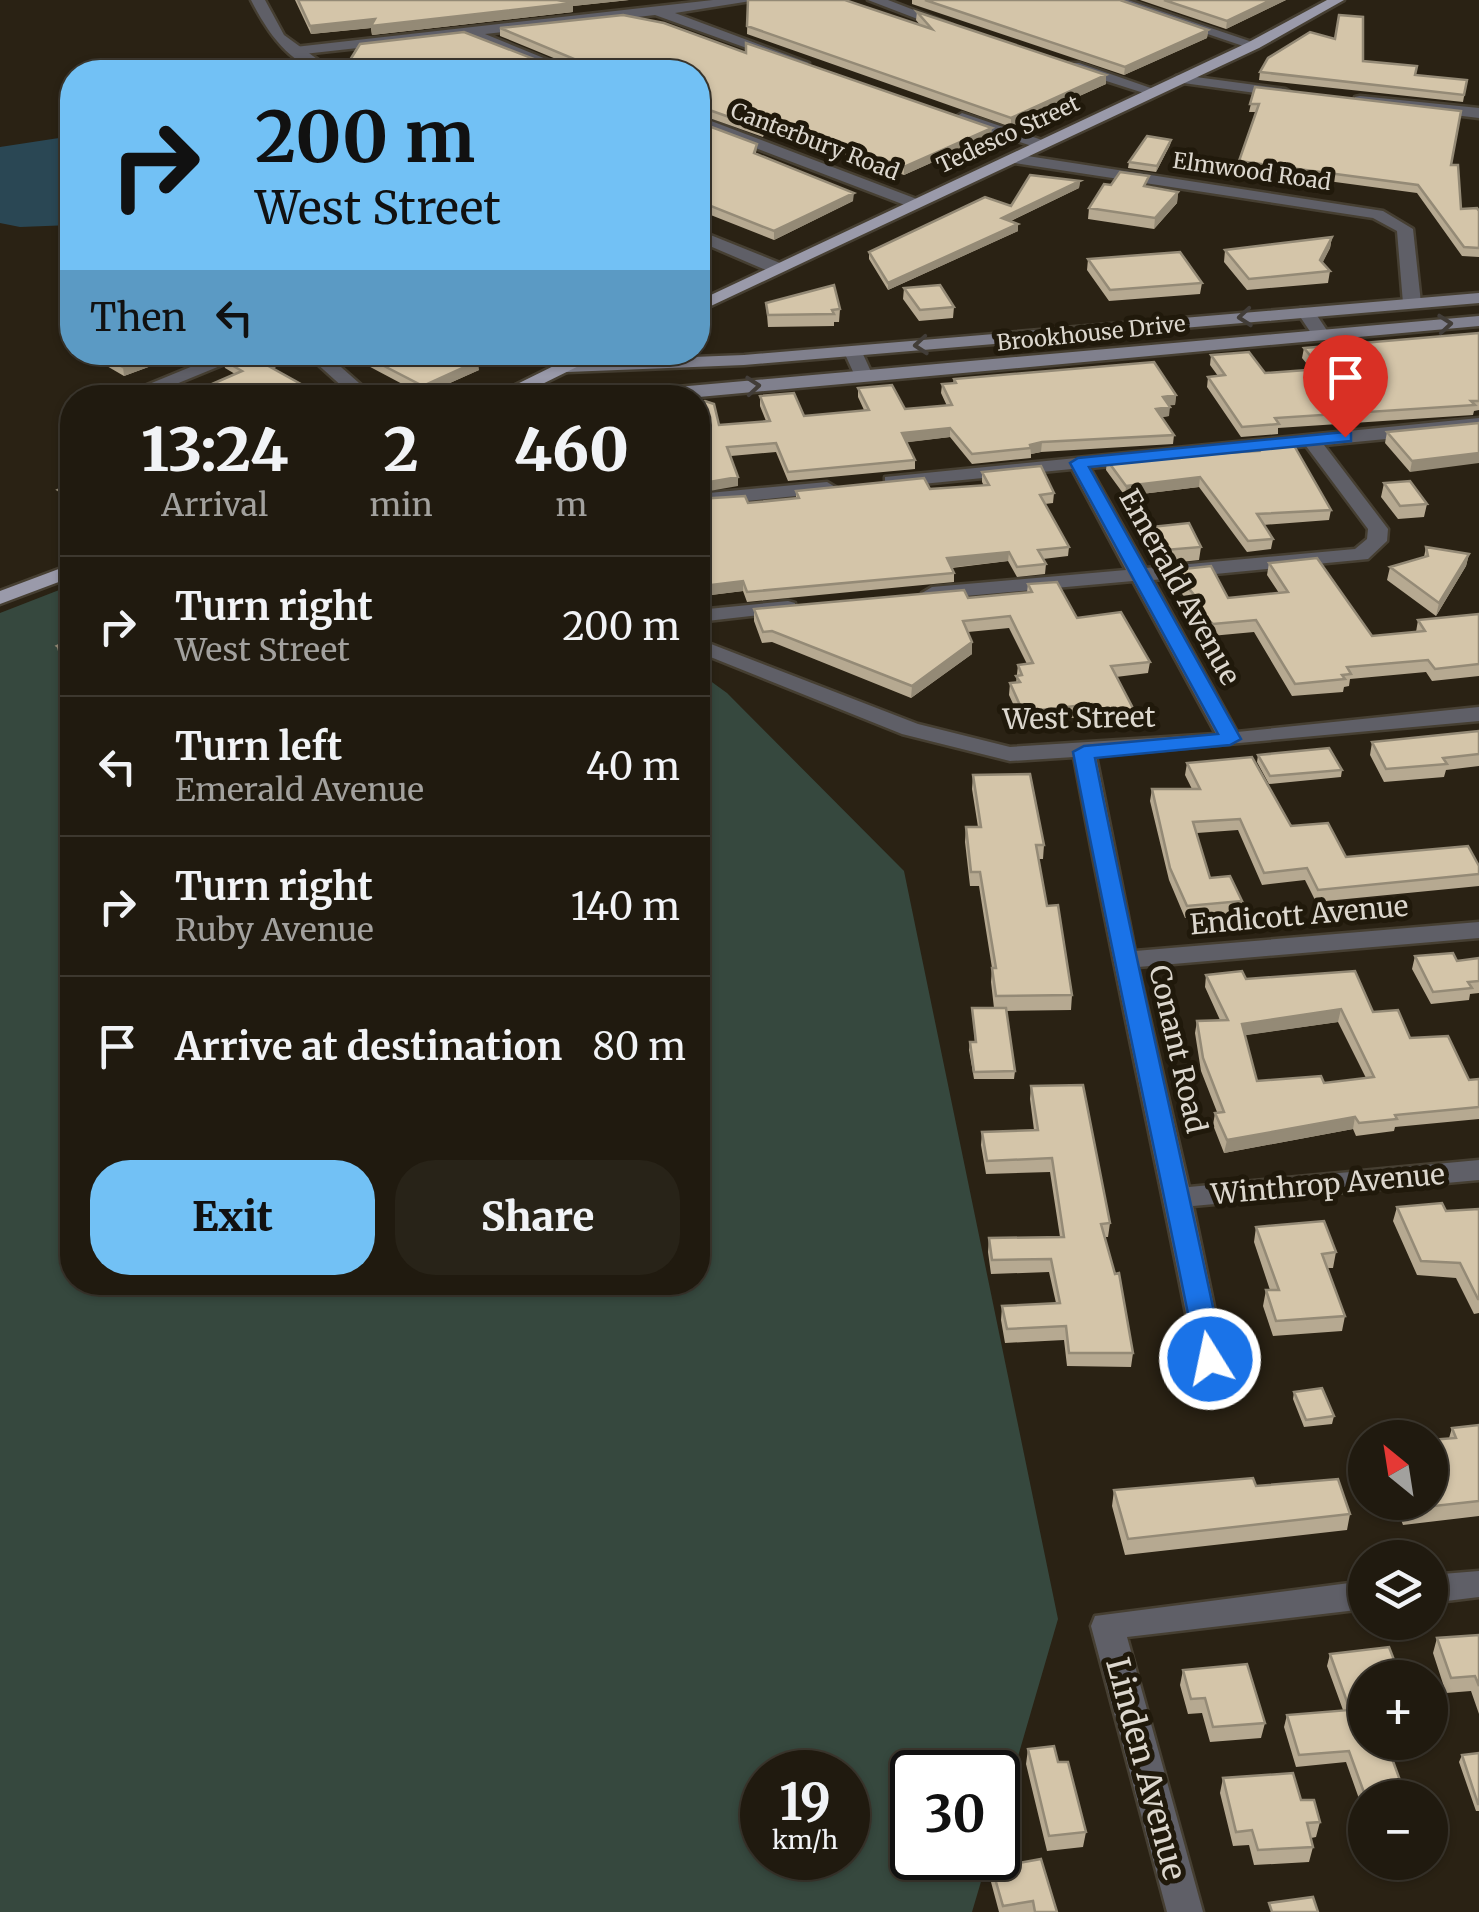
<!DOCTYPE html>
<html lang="en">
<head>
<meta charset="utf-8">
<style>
  body { margin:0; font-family:Merriweather,serif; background:#282318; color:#f1f3f6; height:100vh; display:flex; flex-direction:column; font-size:38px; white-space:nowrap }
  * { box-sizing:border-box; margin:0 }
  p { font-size:32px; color:#a2a19e }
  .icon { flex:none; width:55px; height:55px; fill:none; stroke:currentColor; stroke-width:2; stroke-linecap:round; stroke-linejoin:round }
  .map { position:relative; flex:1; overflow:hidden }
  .panel { position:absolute; left:60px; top:385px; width:650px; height:910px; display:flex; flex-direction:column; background:#201a0f; border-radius:40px; box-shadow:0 2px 8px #0004,0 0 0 2px #3d382f }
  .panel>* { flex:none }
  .banner { position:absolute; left:60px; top:60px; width:650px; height:305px; border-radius:40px; box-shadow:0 2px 8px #0004,0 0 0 2px #3d382f; background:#72c1f5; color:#111; overflow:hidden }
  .needle { width:65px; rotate:330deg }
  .buttons { position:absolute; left:1348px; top:1420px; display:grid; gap:20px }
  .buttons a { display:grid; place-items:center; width:100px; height:100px; border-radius:50%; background:#201a0f; box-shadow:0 2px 8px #0004,0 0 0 2px #3d382f; font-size:50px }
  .speed { position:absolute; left:740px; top:1750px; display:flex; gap:20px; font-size:50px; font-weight:700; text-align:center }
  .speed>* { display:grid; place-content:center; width:130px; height:130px; border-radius:50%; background:#201a0f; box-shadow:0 2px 8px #0004,0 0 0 2px #3d382f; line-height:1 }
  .speed small { font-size:25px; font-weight:400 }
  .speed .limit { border:5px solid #111; border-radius:15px; background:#fff; color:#111 }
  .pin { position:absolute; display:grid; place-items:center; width:85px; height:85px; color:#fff; margin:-102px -42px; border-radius:50% 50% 50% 0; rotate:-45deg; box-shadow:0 0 10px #0007 }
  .pin .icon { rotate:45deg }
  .me { position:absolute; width:110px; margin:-55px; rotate:350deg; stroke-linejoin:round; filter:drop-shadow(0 0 8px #0008) }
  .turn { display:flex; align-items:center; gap:35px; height:210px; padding:0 30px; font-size:45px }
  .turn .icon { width:130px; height:130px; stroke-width:2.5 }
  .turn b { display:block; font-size:70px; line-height:85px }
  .then { display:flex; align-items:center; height:95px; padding:0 30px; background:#0003; gap:20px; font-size:38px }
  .eta { display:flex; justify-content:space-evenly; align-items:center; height:170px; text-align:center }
  .eta b { font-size:60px; font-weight:800; line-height:70px }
  .cta { display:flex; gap:20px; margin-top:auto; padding:20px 30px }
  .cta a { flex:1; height:115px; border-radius:40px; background:#72c1f5; color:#111; font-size:40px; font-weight:800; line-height:115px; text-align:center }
  .cta a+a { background:#282318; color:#f1f3f6 }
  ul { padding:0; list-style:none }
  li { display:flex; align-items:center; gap:30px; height:140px; padding:0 30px; border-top:2px solid #3d382f }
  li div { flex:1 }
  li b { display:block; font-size:38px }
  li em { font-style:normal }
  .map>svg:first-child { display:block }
</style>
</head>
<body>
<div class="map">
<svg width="1479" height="1912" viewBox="0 0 1479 1912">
  <rect width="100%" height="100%" fill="#2a2214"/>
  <path fill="#36483e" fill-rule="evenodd" d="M72,585V1282H698V672L727,693L904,871L1058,1619L998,1825V1772H912V1858H988L972,1912H0V613ZM762,1772H848V1858H762Z"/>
  <path fill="#2a4754" d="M72,136V225L20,227L0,223V147Z"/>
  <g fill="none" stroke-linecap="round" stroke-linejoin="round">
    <defs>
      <path id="minor" d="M713,0H757L675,13L809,63L797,66L655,15L485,34L578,72H559L465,36L295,55L288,51L295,47Z
        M868,0H888L953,25L941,28Z
        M1107,0H1128L1261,45L1249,48Z
        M1069,63H1079L1162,92L1150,95L1069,69Z
        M962,113L1048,142L1051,145L1038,148L957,121L954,118Z
        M698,116L922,201L924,204L910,207L698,126Z
        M1014,154L1383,211L1413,229L1421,303L1412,308L1403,303L1397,231L1373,218L1008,162L1006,159Z
        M1300,308H1312L1330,335L1327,339H1315L1297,312Z
        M853,347L862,352L873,376L870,380L855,376L844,352Z
        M227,352H254L142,398L120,396Z
        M304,352H324L376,398H355Z
        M530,352H553L576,367L561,371Z
        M1479,418V430L1324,445L1388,529L1387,541L1368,559L1153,580L1237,732L1479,707V721L1096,756L1135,951L1479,922V938L1138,967L1189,1187L1479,1160V1180L1193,1206L1225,1359L1221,1367L1210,1370L1199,1367L1195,1359C1156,1158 1111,959 1074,757L1010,761L902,734L698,652V639L918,724L1010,747L1216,734L1133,581L932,599L922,593L932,587L1126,570L1072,469L892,487L885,485V477ZM1306,446L1368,529L1367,539L1355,549L1146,568L1090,468Z
        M827,482L837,488L834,492L698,506V494Z
        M788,601L795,603V611L698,622V610Z
        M1479,1571V1597L1430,1603V1575Z
        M1365,1581V1609L1127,1637L1203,1912H1167L1091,1626L1095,1616Z"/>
      <path id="tertiary" d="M251,0H265L284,35L335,72C293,72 268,33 251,0Z
        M1181,75L1285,89L1292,93L1285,97L1176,82V76Z
        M1360,96L1479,108V118L1355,103V97Z
        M698,230L785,265L787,269L773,273L698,241Z"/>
      <path id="secondary" d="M1479,293V303L744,365L567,372L558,367L567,362L744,355Z
        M1479,316V326L688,398H612L621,392Z"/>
      <path id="primary" d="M1327,0H1344L1259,48L698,312V301L1249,42Z
        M582,352H607L514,398H489Z
        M72,564V577L0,604V591Z"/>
    </defs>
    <use href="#minor" stroke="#463f32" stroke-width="5"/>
    <use href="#tertiary" stroke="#463f32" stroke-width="5"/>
    <use href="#secondary" stroke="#463f32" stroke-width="5"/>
    <use href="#primary" stroke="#463f32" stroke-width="5"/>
    <use href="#minor" fill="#5f5f67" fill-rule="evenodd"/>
    <use href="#tertiary" fill="#5f5f67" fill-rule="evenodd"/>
    <use href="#secondary" fill="#80808d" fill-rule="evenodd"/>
    <use href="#primary" fill="#9a9aaa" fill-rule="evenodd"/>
  </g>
  <path fill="#b6a991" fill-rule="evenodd" d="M295,0H629L573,6V12L372,35L371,28L311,34Z
    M748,0L920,25L916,20L917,12L1106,75V84L1011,127L747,34Z
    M912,0H1120L1208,30L1207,38L1124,75L912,4Z
    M1140,0H1286L1226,29Z
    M500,28L746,53L991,136L904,175L767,127L763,137L698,114V72H363L351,68L350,60L578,68L500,36Z
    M1363,61L1415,75L1467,80L1463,102L1259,80L1260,72Z
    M1255,87L1451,165L1461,209L1479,211V257L1462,256L1417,193L1238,169L1239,161L1256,112H1249Z
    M698,122L757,144L756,154L853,201L774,240L698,210Z
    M1171,140L1170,145L1156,172L1128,168L1129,162Z
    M1080,181L1079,188L1011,221L1018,224V231L888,290L869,259V252L1011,206Z
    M1148,187L1178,192L1177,203L1154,229L1088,219L1089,208Z
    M1332,237L1330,248L1322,263L1330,271L1328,283L1247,290L1224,262L1225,250Z
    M1088,259L1202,283L1200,294L1109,301L1087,270Z
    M904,288L954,307L953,318L919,321L903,299Z
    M766,303L840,309L839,322H834V326L768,327Z
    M1479,333V410L1474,411L1473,415L1278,428V434L1241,437L1207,387L1208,377L1218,376L1210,365L1211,355L1265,373L1312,370L1302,358L1304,348Z
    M92,352H189L124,376L93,358Z
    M342,352H458L479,370L423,395Z
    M275,359L276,367L274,368L235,374L225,368L223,360Z
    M954,379L1176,395L1175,405H1169V416L1162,417L1174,435L1173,444L1041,452L1031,454V458L972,464L950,437L907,442L915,460V469L788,481L776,452L731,456L738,486L719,425L766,421L760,406V396L804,416L864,410L858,397V388L905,409L947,406L941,393L942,384L953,383Z
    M1479,423L1410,472L1385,443L1387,432Z
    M1255,445L1331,510L1329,520L1263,525L1273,539L1271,549L1247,552L1199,487L1125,496L1106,470L1107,460L1254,452Z
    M982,472L1054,493L1053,503L1045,504L1069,547L1068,556L1043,559L1046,564L1045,574L1017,577L1008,561L952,568L954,573V582L747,602L743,591L711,595L699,565L698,566V499L748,503L796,498V491L930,489L984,486L982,482Z
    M1384,483L1427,504L1424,517L1398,519L1381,497Z
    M72,484V508L60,502L58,490Z
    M1151,527L1201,547L1199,560L1163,564L1149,541Z
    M1426,547L1469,554L1466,566L1436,616L1387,580L1390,567L1424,557Z
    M1269,563L1372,636L1416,632L1418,620L1479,614V676L1432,681L1426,672L1350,679L1349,686L1344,687L1343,692L1292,696L1254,632L1211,636L1199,626L1198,613L1172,582L1174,570L1228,598L1279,593L1267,575Z
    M1028,584L1077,618L1150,662L1148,673L1116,677L1137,716L1135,727L1098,731L1091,716L1022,723L1009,695L1010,683H1016L1018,665L1027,664L1009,628L968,632L972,654L911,698L772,642L762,643L754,621V609L968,598L1027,592Z
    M72,639V675L61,667L57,646Z
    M1479,731V766L1446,770L1444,777L1384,782L1370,755L1372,742Z
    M1258,755L1342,770L1341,777L1269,784L1257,762Z
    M1187,763L1346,857L1479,866V886L1316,902L1305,880L1262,885L1238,830L1197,833L1210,878L1242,901L1240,913L1185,918L1169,880L1150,801L1152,789H1192L1185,775Z
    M973,775L1044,845L1043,859H1039L1047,906L1072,995L1071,1010L1006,1011L1015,1071L1014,1079H974L969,1050L970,1042H975L972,1008H994L991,982L992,968L979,886H970L965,842L966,827H978L972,789Z
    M1415,956L1457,961L1479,958V993L1470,994L1469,1000L1431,1004L1412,969Z
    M1206,975L1246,979L1373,1012L1469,1080L1479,1079V1119L1395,1127L1394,1131L1356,1136L1353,1129L1224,1153L1213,1125L1215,1113L1217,1112L1201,1071L1195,1033L1197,1021L1220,1020L1205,987ZM1338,1022L1366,1078L1324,1083L1257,1081L1245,1035Z
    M1031,1086L1110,1223L1108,1237H1105L1133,1353L1131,1367L1067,1366L1064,1340L1005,1343L1001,1320L1002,1306L1056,1303L1049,1272L991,1274L988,1252L989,1238L1060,1237L1050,1172L986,1174L981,1145L982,1132L1034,1130L1030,1099Z
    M1397,1207L1446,1211L1479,1209V1313L1474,1314L1456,1278L1417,1275L1393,1221Z
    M1256,1227L1336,1252L1333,1268H1327L1345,1316L1342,1331L1273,1336L1263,1306L1266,1290H1270L1254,1242Z
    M1294,1392L1334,1416L1332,1424L1304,1427L1293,1399Z
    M1479,1425V1516L1403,1525L1394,1502H1430L1452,1428Z
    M1256,1486L1350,1514L1347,1530L1125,1555L1112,1506L1114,1490Z
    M1479,1635V1714L1471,1691L1446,1693L1433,1653L1437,1638Z
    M1330,1654L1365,1742L1405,1794L1404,1798H1365V1810H1363L1346,1762L1296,1767L1284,1727L1287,1715L1343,1710L1327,1666Z
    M1183,1670L1265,1723L1261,1738L1210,1742L1202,1713L1188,1714L1180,1685Z
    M1028,1749L1058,1762L1086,1832L1083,1847L1047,1851L1026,1764Z
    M1479,1753V1811H1476L1459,1762L1462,1755Z
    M1223,1778L1301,1800L1320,1822L1316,1837L1311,1838L1313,1847L1309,1862L1254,1865L1249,1845L1233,1846L1220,1793Z
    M992,1868L1057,1912H999L991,1882Z"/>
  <path fill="#948a76" d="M554,0H629L573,6V12L372,35L371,28L311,34L310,26Z
    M1271,0H1286L1226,29L1227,21Z
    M1208,30L1207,38L1124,75L1125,67Z
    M1106,75V84L1011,127V118Z
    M992,128L991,136L904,175V167Z
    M1171,140L1170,145L1156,172L1157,166Z
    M1080,181L1079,188L1002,225V218Z
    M1178,192L1177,203L1154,229L1155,218Z
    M854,193L853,201L774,240V231Z
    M1018,224V231L888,290V283Z
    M1332,237L1330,248L1318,272L1320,260Z
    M162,352H189L124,376L123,367Z
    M204,352H224L205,357Z
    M275,359L276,367L266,372L265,364Z
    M478,361L479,370L423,395V386Z
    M1176,395L1175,405L1162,406L1163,397Z
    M1170,407L1169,416L1155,418L1156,409Z
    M950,428V437L902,443V433Z
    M1042,442L1041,452L1031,454L1030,445Z
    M1479,453V463L1410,472L1412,461Z
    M738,477V486L698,493V484Z
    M1200,477L1199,487L1125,496L1126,486Z
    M1009,552L1008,561L947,568V558Z
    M1469,554L1466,566L1436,616L1439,603Z
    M743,581V591L711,595V585Z
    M972,642V654L911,698L912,686Z
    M1341,1009L1338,1022L1240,1036L1242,1024Z
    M1355,1117L1353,1129L1224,1153L1227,1140Z"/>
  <path fill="#d4c5a9" stroke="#948a76" stroke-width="2.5" fill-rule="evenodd" d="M298,0H557L573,3L371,26L375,19L310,26Z
    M748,0H845L932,29L917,12L1106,75L1011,118L747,26Z
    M925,0H1120L1208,30L1125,67Z
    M1164,0H1271L1227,21Z
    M623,15L664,23L746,53V43L992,128L904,167L767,119L763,129L698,106V72H381L350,60L360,44L464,32L557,68H578L579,61L500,28Z
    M1339,15L1363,17V61L1417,66L1415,75L1467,80L1464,95L1260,72L1268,58L1310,32L1335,39Z
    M1255,87L1461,111L1451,165H1458L1461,209L1477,208L1479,211V248L1464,247L1418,185L1239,161L1259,104H1250Z
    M698,122L757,144L754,153L854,193L774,231L698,201Z
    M1147,136L1171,140L1157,166L1129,162Z
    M1120,172L1149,176L1144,186L1178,192L1155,218L1089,208L1104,184L1111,185Z
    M1030,175L1080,181L1002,218L1018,224L888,283L869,252L985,197L1011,206Z
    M1332,237L1320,260L1330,271L1249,279L1225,250Z
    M1180,252L1202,283L1110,290L1088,259Z
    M834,285L840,309L832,310L834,314L768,315L766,303Z
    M940,285L954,307L920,310L904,288Z
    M1479,333V401H1471L1475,405L1275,418L1279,424L1242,427L1208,377L1225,375L1211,355L1249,352L1265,373L1321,369L1304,348Z
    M97,352H162L123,367Z
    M242,352H262L275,359L265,364L326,398H180L242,371L223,360Z
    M357,352H458L478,361L423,386Z
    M1154,362L1176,395L1163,397L1170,407L1156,409L1174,435L1042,442L1030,445L1031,448L972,454L950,428L902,433L915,460L788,472L776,443L727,447L738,477L698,484V402L705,401L714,404L719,425L770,421L760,396L794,393L804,416L869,410L858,388L892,385L905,409L952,405L942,384L956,383L954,379Z
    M1479,423V453L1412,461L1387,432Z
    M1292,442L1331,510L1257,514L1273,539L1248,541L1200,477L1126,486L1107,460L1259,451L1255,445Z
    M1041,466L1054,493L1040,495L1069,547L1038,550L1046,564L1017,567L1009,552L947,558L954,573L747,592L743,581L711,585L699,555L698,556V499L745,496L748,503L799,498L796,491L924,478L930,489L989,485L982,472Z
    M1410,481L1427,504L1400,506L1384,483Z
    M72,484V498L58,490Z
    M1189,523L1201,547L1165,550L1151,527Z
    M1426,547L1469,554L1439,603L1390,567L1428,556Z
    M1317,558L1372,636L1425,631L1418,620L1479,614V664L1435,669L1428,660L1347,667L1351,674L1342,675L1345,679L1295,684L1256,620L1213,624L1201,614L1199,601L1174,570L1211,566L1228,598L1288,592L1269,563Z
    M1057,582L1077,618L1121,612L1150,662L1111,666L1137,716L1100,719L1092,704L1023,712L1010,683L1020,682L1016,676L1022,675L1018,665L1033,663L1010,616L963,621L972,642L912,686L772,631L763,632L754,609L964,590L968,598L1032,592L1028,584Z
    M72,639V657L57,646Z
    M1479,731V754L1443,758L1447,764L1386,769L1372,742Z
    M1329,748L1342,770L1270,776L1258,755Z
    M1252,757L1291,826L1328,823L1346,857L1468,846L1479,866V874L1318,890L1307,868L1264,873L1240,819L1193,822L1210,878L1230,876L1242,901L1187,906L1170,868L1152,789H1200L1187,763Z
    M1030,774L1044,845H1036L1047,906L1058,905L1072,995L996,996L992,968H996L980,872H971L966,827H981L973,775Z
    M1453,953L1457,961L1479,958V981L1468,982L1472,988L1433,992L1415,956Z
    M1242,971L1246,979L1355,971L1373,1012L1398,1010L1410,1038L1448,1036L1469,1080L1479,1079V1107L1395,1115L1397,1119L1359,1123L1355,1117L1227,1140L1215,1113L1224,1112L1203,1058L1197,1021L1228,1020L1206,975ZM1341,1009L1374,1077L1324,1083L1321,1076L1257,1081L1242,1024Z
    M972,1008H1006L1015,1071L974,1072L970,1042H976Z
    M1083,1085L1110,1223L1101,1224L1115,1274L1119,1273L1133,1353H1069L1066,1326L1007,1329L1002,1306L1060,1303L1051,1259L992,1260L989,1238L1064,1237L1052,1158L987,1161L982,1132L1038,1130L1031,1086Z
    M1442,1203L1446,1211L1479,1209V1299H1478L1460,1263L1421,1261L1397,1207Z
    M1324,1221L1336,1252L1322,1254L1345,1316L1276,1321L1266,1290H1279L1256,1227Z
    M1322,1388L1334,1416L1306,1420L1294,1392Z
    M1479,1425V1501L1407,1509L1404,1502H1430V1440L1456,1438L1452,1428Z
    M1253,1478L1256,1486L1338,1479L1350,1514L1128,1539L1114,1490Z
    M1479,1635V1686L1475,1676L1451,1678L1437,1638Z
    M1389,1647L1401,1678H1365V1742H1386L1405,1794L1366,1798L1349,1751L1299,1755L1287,1715L1350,1710L1330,1654Z
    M1247,1664L1265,1723L1213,1727L1205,1698L1191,1699L1183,1670Z
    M1054,1746L1058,1762H1068L1086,1832L1049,1836L1028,1749Z
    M1479,1753V1804H1478L1462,1755Z
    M1293,1773L1301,1800H1314L1320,1822L1307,1823L1313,1847L1258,1850L1252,1830L1236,1832L1223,1778Z
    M1041,1859L1057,1912H1035L1033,1901L1003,1906L992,1868Z
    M1313,1897L1318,1912H1272L1269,1903Z"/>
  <defs><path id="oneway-chevron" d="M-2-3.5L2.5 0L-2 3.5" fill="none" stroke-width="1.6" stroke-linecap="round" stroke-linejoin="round" transform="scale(2.5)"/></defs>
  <g stroke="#423d38">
    <use href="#oneway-chevron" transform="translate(1245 317) rotate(175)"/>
    <use href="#oneway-chevron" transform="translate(1445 324) rotate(-5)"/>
    <use href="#oneway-chevron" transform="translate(921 345) rotate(175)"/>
    <use href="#oneway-chevron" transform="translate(753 386) rotate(-5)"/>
  </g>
  <path fill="#1a73e8" stroke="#114b97" stroke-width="2.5" d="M1345,432L1351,433V441L1089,467L1241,739L1230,745L1095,758C1135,959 1182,1158 1224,1359L1210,1369L1197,1359C1157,1156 1112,956 1073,752L1084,746L1218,734L1070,463L1078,458Z"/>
  <g text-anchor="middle" stroke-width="10" stroke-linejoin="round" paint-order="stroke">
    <g font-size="22" fill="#dcd7ce" stroke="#20190b">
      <text transform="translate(1008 134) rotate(-25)" y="8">Tedesco Street</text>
      <text transform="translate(815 141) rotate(21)" y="8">Canterbury Road</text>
      <text transform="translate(1252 171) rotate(8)" y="8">Elmwood Road</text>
      <text transform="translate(1091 333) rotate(-6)" y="8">Brookhouse Drive</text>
    </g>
    <g font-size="28" fill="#dcd7ce" stroke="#20190b">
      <text transform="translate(1180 587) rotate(61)" y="10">Emerald Avenue</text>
      <text transform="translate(1079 718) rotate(-1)" y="10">West Street</text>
      <text transform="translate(1299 915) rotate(-5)" y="10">Endicott Avenue</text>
      <text transform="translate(1178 1049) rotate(77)" y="10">Conant Road</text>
      <text transform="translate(1328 1184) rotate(-5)" y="10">Winthrop Avenue</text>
    </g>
    <g font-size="32" fill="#dcd7ce" stroke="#20190b">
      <text transform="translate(1146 1769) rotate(75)" y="11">Linden Avenue</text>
    </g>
  </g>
</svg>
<div class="buttons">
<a><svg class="needle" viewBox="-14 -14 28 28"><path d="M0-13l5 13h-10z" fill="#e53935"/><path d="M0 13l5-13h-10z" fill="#a2a19e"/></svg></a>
<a><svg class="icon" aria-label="layers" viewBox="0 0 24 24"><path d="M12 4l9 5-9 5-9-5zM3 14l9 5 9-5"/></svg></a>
<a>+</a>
<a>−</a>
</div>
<div class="speed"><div>19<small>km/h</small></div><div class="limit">30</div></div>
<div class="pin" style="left:1345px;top:437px;background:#d93025"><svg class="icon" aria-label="arrive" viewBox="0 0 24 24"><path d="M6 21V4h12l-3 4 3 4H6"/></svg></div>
<svg class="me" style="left:1210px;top:1359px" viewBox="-20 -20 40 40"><circle r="17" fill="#1a73e8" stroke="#fff" stroke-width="3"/><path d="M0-11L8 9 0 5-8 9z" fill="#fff"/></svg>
<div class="banner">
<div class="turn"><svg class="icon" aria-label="right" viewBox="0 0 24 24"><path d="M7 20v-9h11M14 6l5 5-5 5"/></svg><div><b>200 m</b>West Street</div></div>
<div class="then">Then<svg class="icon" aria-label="left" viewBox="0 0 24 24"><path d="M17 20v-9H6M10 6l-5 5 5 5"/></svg></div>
</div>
<section class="panel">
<div class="eta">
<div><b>13:24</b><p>Arrival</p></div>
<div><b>2</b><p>min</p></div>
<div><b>460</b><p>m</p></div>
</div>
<ul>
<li><svg class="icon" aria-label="right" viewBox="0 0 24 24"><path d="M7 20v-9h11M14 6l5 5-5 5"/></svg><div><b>Turn right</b><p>West Street</p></div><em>200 m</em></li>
<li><svg class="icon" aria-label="left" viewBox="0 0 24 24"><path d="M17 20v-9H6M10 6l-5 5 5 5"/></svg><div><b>Turn left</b><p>Emerald Avenue</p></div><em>40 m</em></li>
<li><svg class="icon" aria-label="right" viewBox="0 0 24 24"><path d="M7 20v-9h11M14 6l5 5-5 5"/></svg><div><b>Turn right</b><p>Ruby Avenue</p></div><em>140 m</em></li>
<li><svg class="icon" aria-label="arrive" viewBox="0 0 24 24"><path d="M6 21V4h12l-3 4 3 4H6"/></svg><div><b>Arrive at destination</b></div><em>80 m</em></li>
</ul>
<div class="cta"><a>Exit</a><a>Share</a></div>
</section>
</div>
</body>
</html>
